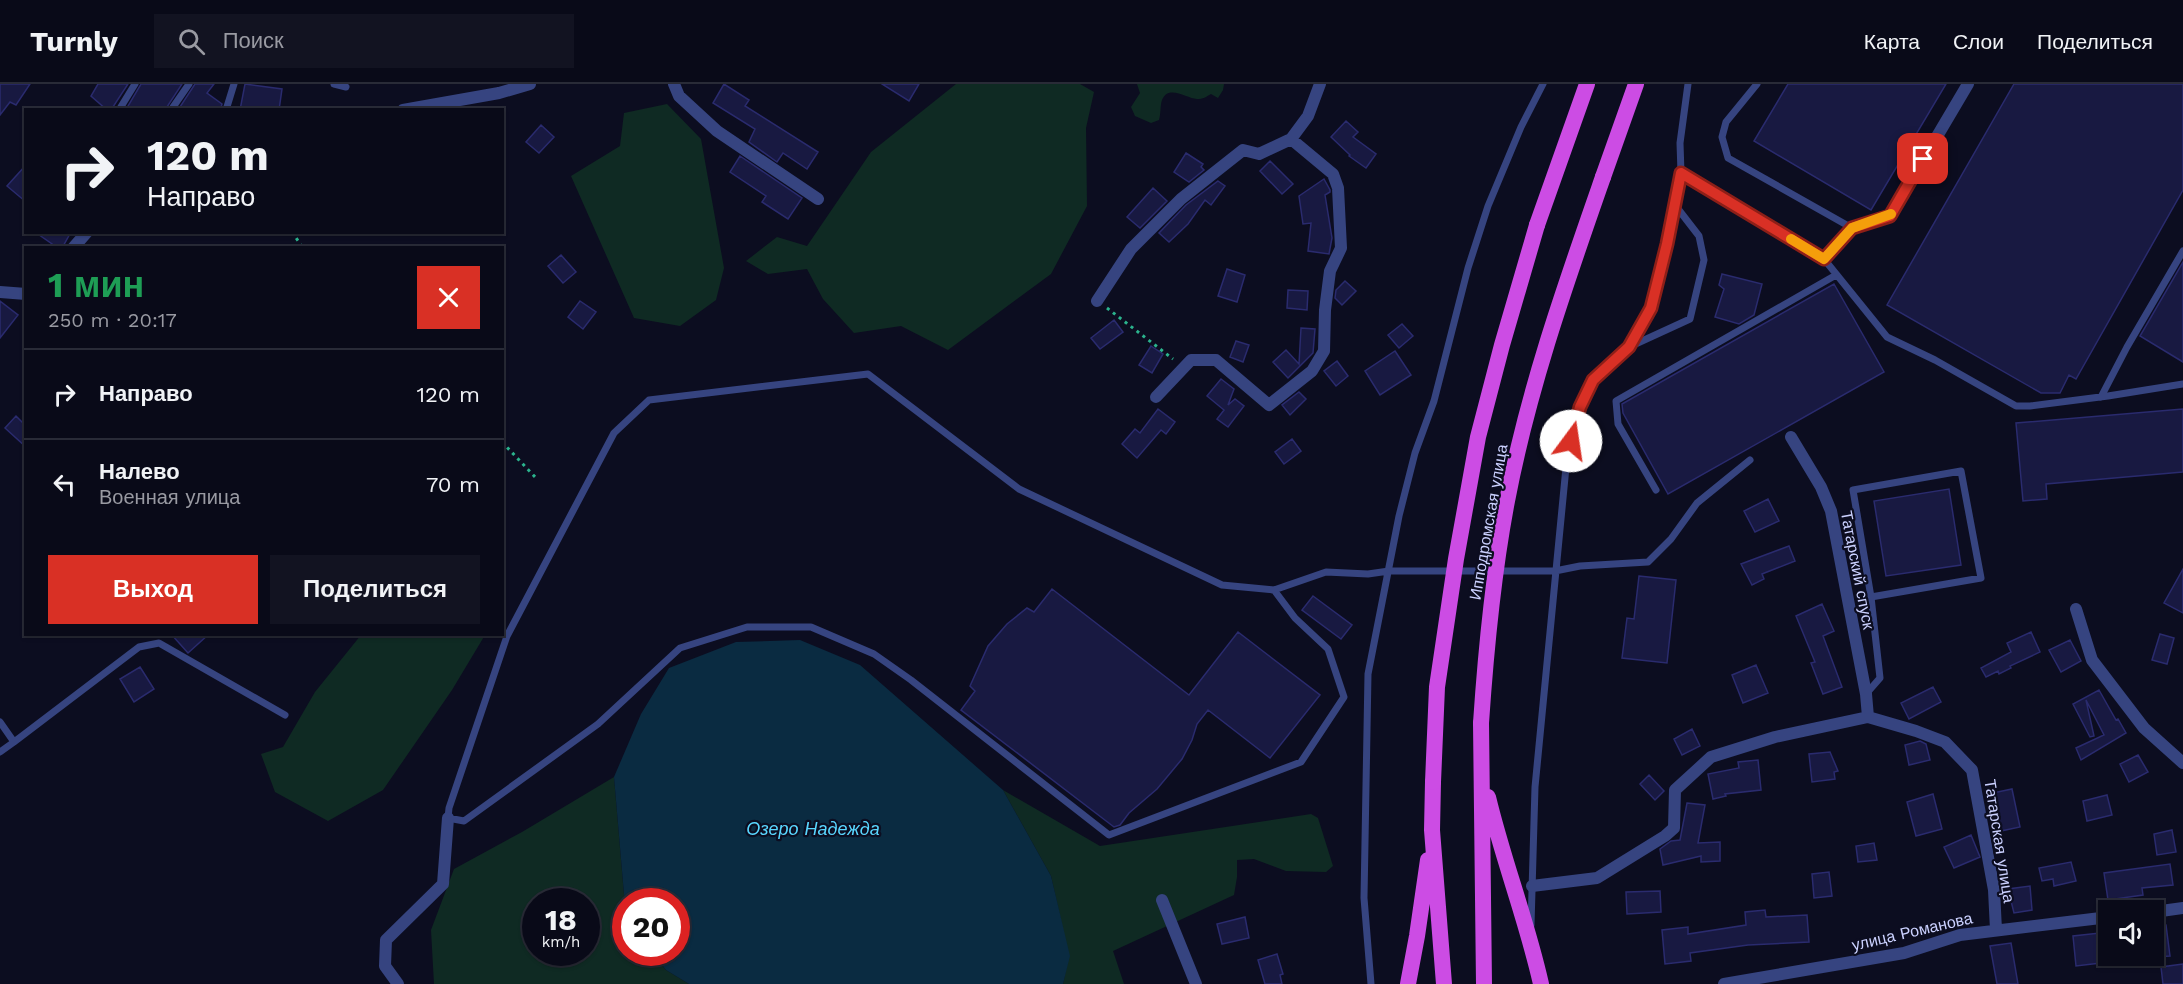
<!DOCTYPE html>
<html lang="ru">
<head>
<meta charset="utf-8">
<style>
  body { margin:0; font-family:"Work Sans",sans-serif; background:#121321; color:#f1f3f6; height:100vh; display:flex; flex-direction:column; font-size:22px; white-space:nowrap }
  * { box-sizing:border-box; margin:0 }
  p { font-size:20px; color:#999aa2 }
  .icon { flex:none; width:33px; height:33px; fill:none; stroke:currentColor; stroke-width:2; stroke-linecap:round; stroke-linejoin:round }
  .map { position:relative; flex:1; overflow:hidden }
  .sheet { position:absolute; left:24px; top:162px; width:480px; height:390px; display:flex; flex-direction:column; background:#090a18; border-radius:0px; box-shadow:0 2px 4px #0004,0 0 0 2px #292b37 }
  .sheet>* { flex:none }
  .guide { position:absolute; left:24px; top:24px; width:480px; height:126px; border-radius:0px; box-shadow:0 2px 4px #0004,0 0 0 2px #292b37; background:#090a18; color:#f1f3f6; overflow:hidden }
  .controls { position:absolute; left:2098px; top:816px; display:grid; gap:12px }
  .controls a { display:grid; place-items:center; width:66px; height:66px; border-radius:0px; background:#090a18; box-shadow:0 2px 4px #0004,0 0 0 2px #292b37; font-size:30px }
  .speed { position:absolute; left:522px; top:804px; display:flex; gap:12px; font-size:30px; font-weight:700; text-align:center }
  .speed>* { display:grid; place-content:center; width:78px; height:78px; border-radius:50%; background:#090a18; box-shadow:0 2px 4px #0004,0 0 0 2px #292b37; line-height:1 }
  .speed small { font-size:15px; font-weight:400 }
  .speed .limit { border:9px solid #d22; background:#fff; color:#111 }
  .pin { position:absolute; display:grid; place-items:center; width:51px; height:51px; color:#fff; margin:-26px; border-radius:12px; box-shadow:0 3px 9px #0006 }
  .me { position:absolute; width:66px; margin:-33px; rotate:14deg; stroke-linejoin:round; filter:drop-shadow(0 0 4px #0008) }
  .turn { display:flex; align-items:center; gap:21px; height:126px; padding:0 24px; font-size:27px }
  .turn .icon { width:78px; height:78px; stroke-width:2.5 }
  .turn b { display:block; font-size:42px; line-height:51px }
  .round { display:grid; place-items:center; flex:none; width:63px; height:63px; border-radius:0px; background:#121321 }
  .head { display:flex; align-items:center; justify-content:space-between; height:102px; padding:0 24px }
  h1 { font-size:36px; font-weight:700; line-height:45px; color:#1e9e55 }
  .cta { display:flex; gap:12px; margin-top:auto; padding:12px 24px }
  .cta a { flex:1; height:69px; border-radius:0px; background:#d93025; color:#fff; font-size:24px; font-weight:700; line-height:69px; text-align:center }
  .cta a+a { background:#121321; color:#f1f3f6 }
  ul { padding:0; list-style:none }
  li { display:flex; align-items:center; gap:18px; height:90px; padding:0 24px; border-top:2px solid #292b37 }
  li div { flex:1 }
  li b { display:block; font-size:22px }
  li em { font-style:normal }
  header { display:flex; align-items:center; gap:36px; box-sizing:border-box; height:84px; padding:0 30px; background:#090a18; border-bottom:2px solid #292b37 }
  header strong { font-size:28px }
  nav { display:flex; gap:33px; margin-inline-start:auto; font-size:21px }
  .search { width:420px; height:54px; background:#121321; display:flex; align-items:center; gap:15px; box-sizing:border-box; padding:0 21px; border-radius:0px; color:#999aa2; font-size:22px }
  .map>svg:first-child { display:block }
</style>
</head>
<body>
<header>
<strong>Turnly</strong>
<div class="search"><svg class="icon" aria-label="search" viewBox="0 0 24 24"><circle cx="10" cy="10" r="6"/><path d="M15 15l6 6"/></svg>Поиск</div>
<nav><a>Карта</a><a>Слои</a><a>Поделиться</a></nav>
</header>
<div class="map">
<svg width="2183" height="900" viewBox="0 0 2183 900">
  <rect width="100%" height="100%" fill="#0c0d20"/>
  <path fill="#0f2a23" fill-rule="evenodd" d="M956,0H1080L1094,8L1086,44L1087,122L1051,190L948,266L901,242L854,249L823,215L807,185L768,190L746,177L777,153L807,162L871,68Z
    M1137,0H1224L1223,6L1218,14L1211,10C1206,13 1203,15 1197,15C1187,15 1169,0 1162,16C1160,21 1161,30 1159,36L1151,39L1135,32L1131,23L1140,9Z
    M667,20L701,55L724,184L716,216L680,242L634,234L571,92L620,62L624,29Z
    M361,551H485L452,606L383,706L328,737L275,708L261,670L283,663L315,608Z
    M614,693L625,822L626,868L652,869L666,886L689,900H434L431,846L454,785L522,748ZM536,818H586V868H536Z
    M1003,706L1100,762L1311,730L1318,734L1333,782L1326,788L1286,787L1254,775L1237,776V793L1234,811L1113,867L1124,900H1063L1069,872L1051,792Z"/>
  <path fill="#0a2b41" d="M800,556L860,581L1003,706L1051,792L1070,872L1063,900H689L666,886L652,869L676,868V818H626L625,822L614,693L641,630L669,584L736,558Z"/>
  <path fill="#181941" stroke="#2a2b6e" stroke-width="1.5" d="M0,0H30L16,21L10,18L0,31Z
    M98,0H128L111,26H107L91,12Z
    M141,0H182L165,26H133L128,22Z
    M195,0H214L207,9L222,20L220,26H178Z
    M245,0L282,5L279,26H240Z
    M724,0L749,16L745,22L818,68L807,85L783,69L777,78L749,58L755,45L713,19Z
    M882,0H919L909,17Z
    M1788,0H1946L1871,126L1754,57Z
    M2014,0H2183V106L2076,295L2069,291L2060,309H2041L1887,221Z
    M1346,37L1358,48L1353,53L1376,70L1366,84L1349,72L1350,71L1331,53Z
    M541,41L554,53L539,69L526,58Z
    M1186,69L1203,80L1201,83L1204,86L1189,98L1174,88Z
    M740,72L802,114L788,135L762,118L766,112L730,88Z
    M1270,77L1293,100L1282,110L1260,87Z
    M26,81V118L7,102Z
    M1324,95L1330,106V108L1325,111L1332,154L1329,170L1308,167L1311,139L1303,140L1299,112Z
    M1218,97L1225,102L1211,121L1205,116L1188,140L1169,158L1159,149L1186,121Z
    M1153,104L1167,117L1140,144L1127,133Z
    M35,148H71L62,164H58Z
    M561,171L576,188L563,199L548,182Z
    M2183,178V278L2140,252Z
    M1227,185L1245,191L1237,218L1218,212Z
    M1722,190L1762,200L1754,231L1739,240L1715,233L1724,205L1719,201Z
    M1345,197L1356,207L1342,221L1335,214L1336,206Z
    M1834,200L1884,288L1668,410L1623,329L1622,320Z
    M1288,206L1308,207L1307,226L1287,224Z
    M0,217L18,231L0,254Z
    M580,217L596,228L583,245L568,233Z
    M1114,236L1123,248L1100,265L1091,254Z
    M1402,240L1413,252L1399,264L1388,251Z
    M1301,244L1315,245L1313,269L1288,294L1273,278L1286,266L1299,280Z
    M1236,257L1249,261L1243,278L1230,273Z
    M1151,262L1163,270L1152,289L1139,281Z
    M1395,267L1411,291L1380,311L1365,287Z
    M1337,277L1348,292L1336,302L1324,287Z
    M1221,295L1234,305L1228,321L1235,315L1244,322L1228,343L1217,335L1224,326L1207,312Z
    M1299,308L1306,315L1290,331L1282,321Z
    M1158,325L1175,338L1166,350L1161,346L1137,374L1122,360L1135,345L1140,349Z
    M2183,325V388L2046,400L2047,415L2023,417L2016,339Z
    M16,332L26,342V363L5,344Z
    M1292,355L1301,367L1284,380L1275,368Z
    M1949,405L1961,481L1886,492L1874,417Z
    M1768,415L1779,437L1755,448L1744,427Z
    M1789,462L1795,477L1762,490L1764,495L1752,501L1741,480Z
    M2183,485V529L2164,519Z
    M1639,492L1676,496L1667,579L1622,574L1627,534L1634,535Z
    M1052,505L1189,611L1238,548L1320,611L1270,674L1208,626L1197,640L1192,656L1182,675L1157,705L1129,729L1120,741L1114,743L961,626L975,607L970,602L988,562L1007,540L1027,524L1034,528Z
    M1313,512L1352,541L1341,555L1302,526Z
    M1822,520L1834,547L1823,552L1842,603L1823,610L1811,579L1815,578L1796,532Z
    M2031,548L2040,568L2010,582L2011,584L1999,590L1998,587L1986,593L1981,584L2011,568L2007,559Z
    M171,550H209L188,569Z
    M2160,550L2174,554L2167,580L2152,576Z
    M2070,556L2081,577L2061,588L2049,566Z
    M1756,581L1768,609L1743,619L1732,591Z
    M140,583L154,605L134,618L120,595Z
    M1933,603L1941,618L1909,635L1901,619Z
    M2099,606L2116,636L2118,635L2126,649L2081,676L2076,664L2104,651L2086,616L2094,652L2090,653L2073,620Z
    M1692,645L1700,662L1682,671L1674,655Z
    M1920,657L1926,660L1930,676L1909,681L1905,661Z
    M1830,668L1838,687L1834,688L1835,695L1812,698L1809,670Z
    M2138,671L2148,688L2129,698L2120,680Z
    M1758,676L1761,706L1725,710L1726,712L1713,715L1708,690L1739,684L1738,678Z
    M1649,691L1664,707L1655,716L1640,700Z
    M2012,705L2020,743L1996,748L1988,710Z
    M1933,710L1942,745L1916,752L1907,718Z
    M2107,711L2112,731L2087,737L2083,717Z
    M1687,719L1705,721L1698,759L1720,758V777L1701,778V772L1663,781L1660,765L1671,757L1680,756Z
    M2172,746L2176,768L2157,771L2154,750Z
    M1971,751L1980,773L1954,784L1944,763Z
    M1874,759L1877,776L1858,778L1856,762Z
    M2071,778L2076,797L2054,802L2053,795L2042,797L2039,784Z
    M2170,780L2173,801L2142,804L2143,811L2108,816L2104,789Z
    M1829,788L1832,812L1814,814L1812,790Z
    M2030,802L2032,826L2014,829L2008,805Z
    M1660,807L1661,828L1627,830L1626,808Z
    M1765,826L1766,833L1807,831L1809,858L1748,861L1690,869L1691,877L1665,880L1662,846L1688,843V850L1746,841L1745,828Z
    M1245,833L1249,854L1222,860L1217,840Z
    M2166,841L2170,872L2154,873V843Z
    M2109,848V878L2076,882L2073,852Z
    M2011,859L2018,900H1997L1990,862Z
    M1277,870L1283,890L1280,891L1282,900H1265L1258,876Z
    M2183,880V900H2163L2161,883Z"/>
  <g fill="none" stroke-linecap="round" stroke-linejoin="round">
    <path stroke="#2bb38d" stroke-width="3" stroke-dasharray="3 4.5" stroke-linecap="butt" d="M292,148L303,164
      M1107,224L1173,275
      M502,358L537,395"/>
    <path stroke="#364480" stroke-width="7" d="M334,0L346,3
      M1757,0L1726,38L1722,53L1728,74L1852,144
      M119,26L135,0
      M171,26L189,0
      M226,26L234,0
      M1681,89L1824,175L1887,253L1935,276L2016,322H2030L2108,312L2183,300
      M1629,263L1690,235L1704,176L1699,152L1675,121
      M2101,313L2127,263L2183,167
      M1656,406L1618,340L1616,317L1836,191
      M1274,506L1295,534L1328,565L1344,613L1301,678L1109,751L911,596L874,570L811,543H747L680,564L598,640L464,737L448,734L449,724L507,552L614,349L649,316L868,290L1019,405L1222,501L1274,506L1326,488L1368,490L1389,487H1555L1580,482L1648,478L1671,455L1697,419L1750,376
      M1866,610L1880,594L1871,513L1853,406L1961,387L1981,494L1871,513
      M0,638L14,658L0,668
      M14,658L139,563L159,559L285,631
      M1531,841L1535,703L1567,373L1580,323L1593,296L1629,263L1651,224L1667,160L1681,89L1680,59L1688,0
      M1371,900L1364,814L1368,590L1399,432L1415,369L1434,317L1468,184L1488,122L1521,43L1543,0"/>
    <path stroke="#364480" stroke-width="12" d="M674,0L679,12L717,47L818,115
      M403,26L499,9L530,0
      M73,164L87,148
      M1824,175L1852,144L1890,132L1968,0
      M0,208L26,210
      M1097,217L1131,165L1181,115L1243,66L1259,70L1291,55L1308,32L1320,0
      M1156,313L1191,276H1216L1269,321L1312,287L1324,267L1325,226L1330,187L1341,164L1338,104L1333,90L1291,55
      M1791,353L1821,403L1831,427L1866,610L1868,633
      M2076,525L2092,576L2144,644L2183,679
      M1532,802L1597,794L1665,752L1674,744L1675,706L1711,673L1775,653L1868,633L1916,647L1945,658L1972,686L1994,806L1996,846
      M1162,816L1196,900
      M2154,828L2183,824
      M398,900L385,882L386,856L443,800L448,734
      M1724,900L1904,869L1960,851L2109,833"/>
    <path stroke="#cc4ce4" stroke-width="16" d="M1603,93L1636,0
      M1537,141L1587,0
      M1481,639L1484,900
      M1433,698L1432,746L1444,900
      M1488,713C1503,776 1527,837 1541,900
      M1408,900L1417,852L1428,776"/>
    <path stroke="#cc4ce4" stroke-width="16" d="M1481,639C1486,565 1493,490 1507,417C1528,306 1566,199 1603,93
      M1433,698L1437,603L1456,475L1478,353L1502,261L1537,141"/>
  </g>
  <g fill="none" stroke-linecap="round" stroke-linejoin="round">
    <defs>
      <path id="route" d="M1571,357L1580,323L1593,296L1629,263L1651,224L1667,160L1681,89L1824,175L1852,144L1890,132L1923,75"/>
    </defs>
    <use href="#route" stroke="#8d1f18" stroke-width="15"/>
    <use href="#route" stroke="#d93025" stroke-width="10"/>
    <path stroke="#f59e0b" stroke-width="10" d="M1791,155L1824,175L1852,144L1891,130"/>
  </g>
  <g text-anchor="middle" stroke-width="4.5" stroke-linejoin="round" paint-order="stroke">
    <g font-size="16" fill="#cbd1ff" stroke="#0c0d20">
      <text transform="translate(1488 438) rotate(-80)" y="6">Ипподромская улица</text>
      <text transform="translate(1858 486) rotate(79)" y="6">Татарский спуск</text>
      <text transform="translate(2000 757) rotate(81)" y="6">Татарская улица</text>
      <text transform="translate(1912 847) rotate(-13)" y="6">улица Романова</text>
    </g>
    <g font-size="18" font-style="italic" fill="#59d7ff" stroke="#0c0d20">
      <text x="813" y="751">Озеро Надежда</text>
    </g>
  </g>
</svg>
<div class="controls">
<a><svg class="icon" aria-label="sound" viewBox="0 0 24 24"><path d="M4 9h4l5-4v14l-5-4H4zM17 9q2 3 0 6"/></svg></a>
</div>
<div class="speed"><div>18<small>km/h</small></div><div class="limit">20</div></div>
<div class="pin" style="left:1923px;top:75px;background:#d93025"><svg class="icon" aria-label="arrive" viewBox="0 0 24 24"><path d="M6 21V4h12l-3 4 3 4H6"/></svg></div>
<svg class="me" style="left:1571px;top:357px" viewBox="-20 -20 40 40"><circle r="19" fill="#fff"/><path d="M0-13L10 11 0 6-10 11z" fill="#d93025"/></svg>
<div class="guide">
<div class="turn"><svg class="icon" aria-label="right" viewBox="0 0 24 24"><path d="M7 20v-9h11M14 6l5 5-5 5"/></svg><div><b>120 m</b>Направо</div></div>
</div>
<section class="sheet">
<div class="head"><div><h1>1 мин</h1><p>250 m · 20:17</p></div><a class="round" style="background:#d93025;color:#fff"><svg class="icon" aria-label="close" viewBox="0 0 24 24"><path d="M6 6l12 12M18 6L6 18"/></svg></a></div>
<ul>
<li><svg class="icon" aria-label="right" viewBox="0 0 24 24"><path d="M7 20v-9h11M14 6l5 5-5 5"/></svg><div><b>Направо</b></div><em>120 m</em></li>
<li><svg class="icon" aria-label="left" viewBox="0 0 24 24"><path d="M17 20v-9H6M10 6l-5 5 5 5"/></svg><div><b>Налево</b><p>Военная улица</p></div><em>70 m</em></li>
</ul>
<div class="cta"><a>Выход</a><a>Поделиться</a></div>
</section>
</div>
</body>
</html>
